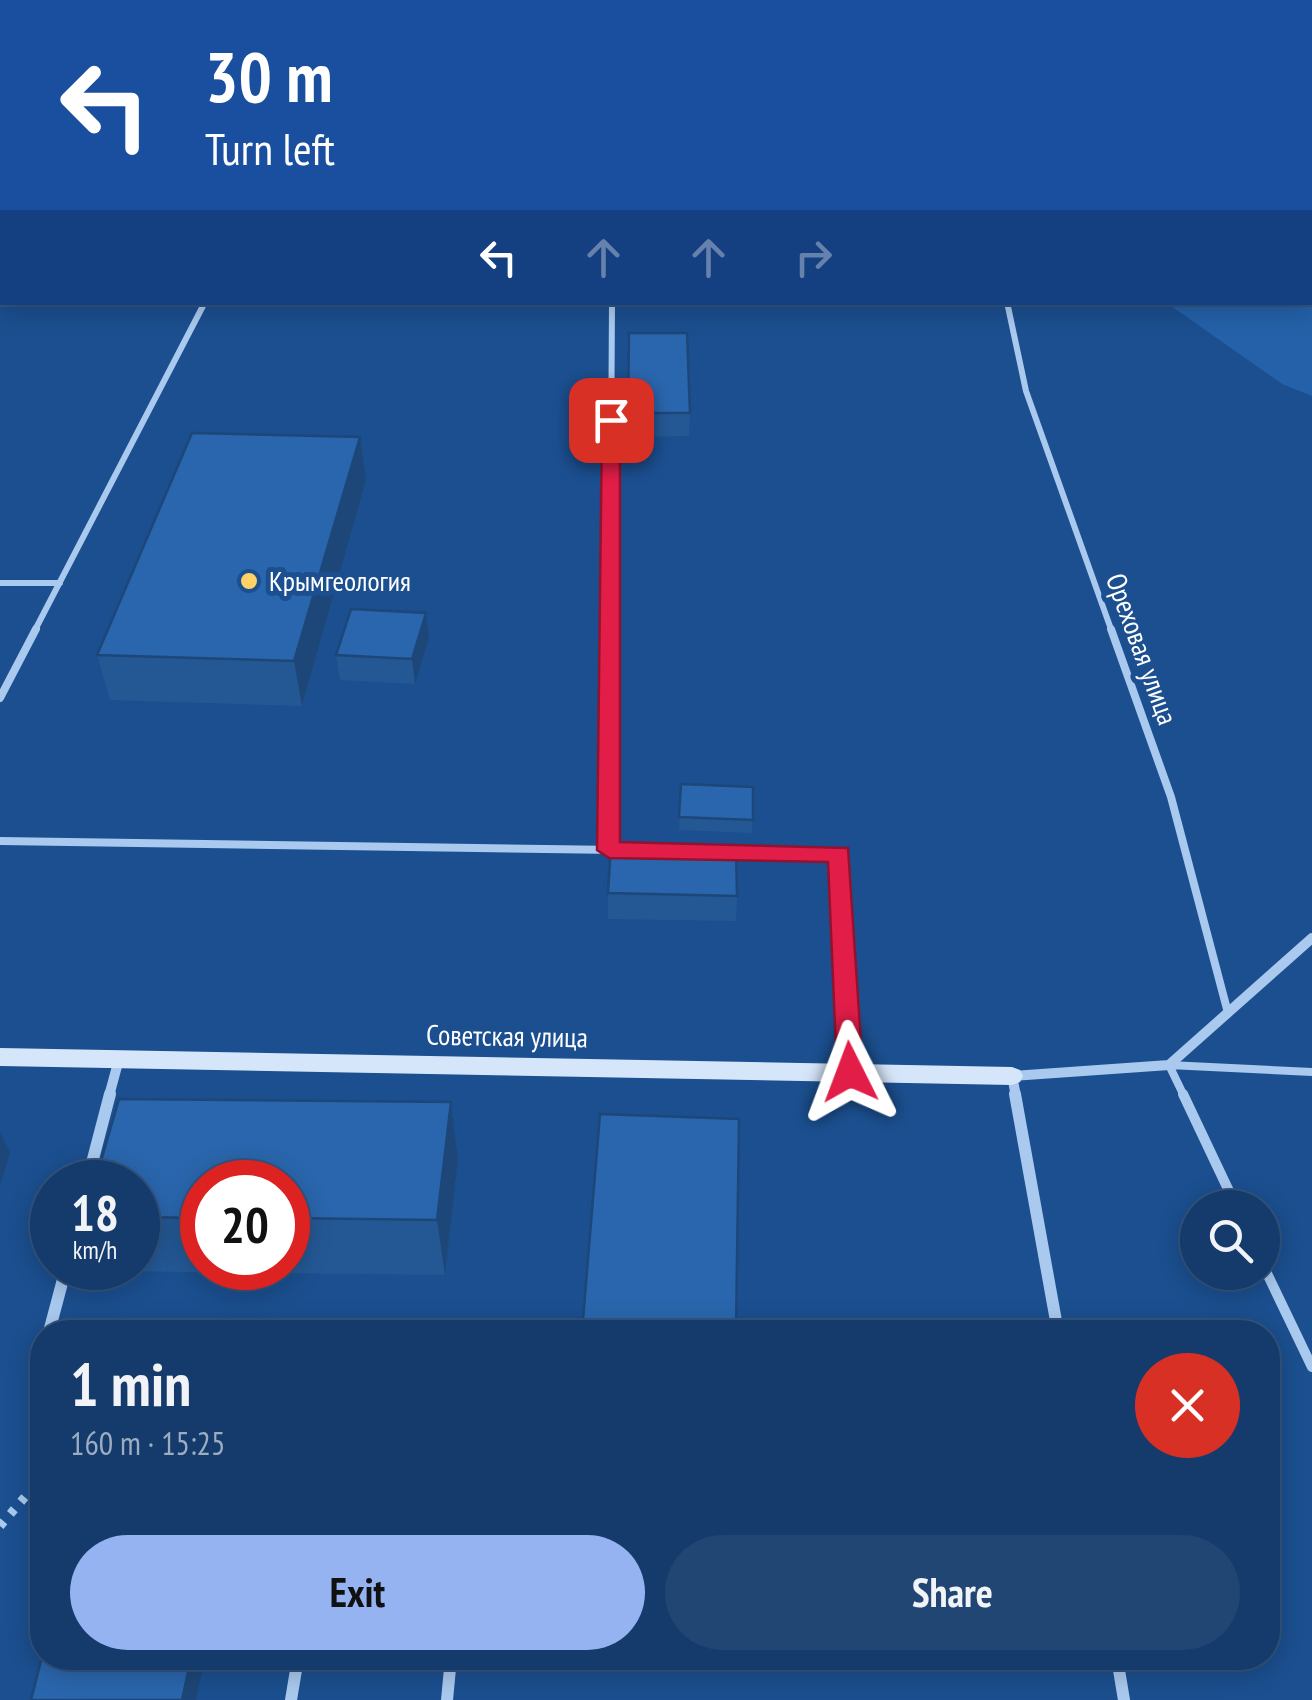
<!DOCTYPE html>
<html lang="en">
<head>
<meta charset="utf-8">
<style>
  body { margin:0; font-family:"PT Sans Narrow",sans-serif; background:#214673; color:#f1f3f6; height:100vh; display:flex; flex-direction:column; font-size:38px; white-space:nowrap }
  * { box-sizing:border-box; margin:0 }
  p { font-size:32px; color:#9dadc1 }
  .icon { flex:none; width:55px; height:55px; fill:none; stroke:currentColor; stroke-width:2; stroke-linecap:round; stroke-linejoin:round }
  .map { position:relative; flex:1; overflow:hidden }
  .panel { position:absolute; left:30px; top:1320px; width:1250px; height:350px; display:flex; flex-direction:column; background:#143b6b; border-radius:40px; box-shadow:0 5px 25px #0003,0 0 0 2px #33557e }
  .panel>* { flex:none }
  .hud { position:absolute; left:0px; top:0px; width:1312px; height:305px; box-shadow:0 5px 25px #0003,0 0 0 2px #33557e; background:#1a4fa0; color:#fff; overflow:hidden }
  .tools { position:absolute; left:1180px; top:1190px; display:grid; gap:20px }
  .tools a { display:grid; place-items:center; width:100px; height:100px; border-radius:50%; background:#143b6b; box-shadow:0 5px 25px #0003,0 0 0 2px #33557e; font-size:50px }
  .speed { position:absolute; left:30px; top:1160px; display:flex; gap:20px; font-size:50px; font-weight:700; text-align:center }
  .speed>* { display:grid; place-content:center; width:130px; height:130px; border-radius:50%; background:#143b6b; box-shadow:0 5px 25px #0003,0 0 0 2px #33557e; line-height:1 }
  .speed small { font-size:25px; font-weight:400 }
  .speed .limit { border:15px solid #d22; background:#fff; color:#111 }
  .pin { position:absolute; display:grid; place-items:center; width:85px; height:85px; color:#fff; margin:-42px; border-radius:20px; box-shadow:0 5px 15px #0006 }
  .me { position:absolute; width:110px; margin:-55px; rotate:357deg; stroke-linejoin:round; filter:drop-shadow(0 0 8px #0008) }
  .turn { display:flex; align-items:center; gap:35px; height:210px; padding:0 40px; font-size:45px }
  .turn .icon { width:130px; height:130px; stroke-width:2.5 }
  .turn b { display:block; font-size:70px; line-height:85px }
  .lanes { display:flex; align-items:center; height:95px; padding:0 40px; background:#0003; justify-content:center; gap:50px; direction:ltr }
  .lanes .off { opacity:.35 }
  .round { display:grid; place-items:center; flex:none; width:105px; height:105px; border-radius:52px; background:#214673 }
  .overview { display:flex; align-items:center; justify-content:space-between; height:170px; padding:0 40px }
  h1 { font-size:60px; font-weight:700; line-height:75px }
  .primary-button { display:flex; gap:20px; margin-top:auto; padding:20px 40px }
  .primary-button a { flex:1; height:115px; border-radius:60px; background:#95b2f1; color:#111; font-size:40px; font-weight:700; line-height:115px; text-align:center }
  .primary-button a+a { background:#214673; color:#f1f3f6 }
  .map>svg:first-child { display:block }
</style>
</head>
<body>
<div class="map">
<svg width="1312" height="1700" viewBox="0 0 1312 1700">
  <rect width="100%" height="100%" fill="#1b4f8f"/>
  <path fill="#2461a8" d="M741,0H1312V396L1282,384L1167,303L1310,302V2Z"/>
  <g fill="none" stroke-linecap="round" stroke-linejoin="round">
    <path stroke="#a9c9ee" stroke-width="9" stroke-dasharray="6 10" stroke-linecap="butt" d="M0,1526L42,1477"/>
    <path stroke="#a9c9ee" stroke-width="5" d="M348,0L363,2"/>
    <path stroke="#a9c9ee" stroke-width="6" d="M1007,302L1026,391L1112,632
      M0,583H60
      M34,632L205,302
      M610,632L612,302"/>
    <path stroke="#a9c9ee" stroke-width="8" d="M1111,629L1171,797L1228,1013
      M0,698L36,629
      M0,841L618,850
      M609,850L610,629
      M727,852L840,854L850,1072
      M1184,1096L1169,1065L1312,1072"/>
    <path stroke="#a9c9ee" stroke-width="10" d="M1183,1094L1237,1208
      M1262,1263L1312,1367"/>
    <path stroke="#a9c9ee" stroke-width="10" d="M109,1096L119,1059
      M1016,1096L1012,1076L1169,1065L1312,938"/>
    <path stroke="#a9c9ee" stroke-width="12" d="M1015,1094L1058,1332
      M87,1182L110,1094
      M49,1332L66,1268
      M1117,1658L1124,1700
      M291,1700L298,1658
      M447,1700L451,1658"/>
    <path fill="#d6e6fa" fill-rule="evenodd" d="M0,1048L1012,1067L1020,1070L1023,1076L1020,1082L1012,1085L0,1066Z"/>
  </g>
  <path fill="#245895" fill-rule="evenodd" d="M629,333L690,413L689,436L628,437Z
    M366,480L302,706L110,700L97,655Z
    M426,613L429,638L415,684L340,680L336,655Z
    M681,784L753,787L752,833L679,830Z
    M608,893L737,896L736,921L608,919Z
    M451,1102L458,1159L445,1275L108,1271L107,1268H138V1182ZM202,1182H288V1268H202Z"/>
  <path fill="#1d4779" d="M360,437L366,480L302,706L294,661Z
    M426,613L429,638L415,684L412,659Z
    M451,1102L458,1159L445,1275L437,1220Z
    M0,1132L10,1153L0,1186Z
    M191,1658H205L196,1700H182Z"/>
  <path fill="#2a66ad" stroke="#1d4779" stroke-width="2.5" d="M629,333H687L690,413H628Z
    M192,433L360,437L294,661L97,655Z
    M351,609L426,613L412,659L336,655Z
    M681,784L753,787V820L679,817Z
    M611,845L736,848L737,896L608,893Z
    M119,1099L451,1102L437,1220L288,1218V1182H202V1218L138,1217V1182H95Z
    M600,1114L739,1119L736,1332H582Z
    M42,1657V1658H191L182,1700H31Z"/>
  <path fill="#e11d48" stroke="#92132f" stroke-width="2.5" d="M611,415L620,420V842L848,848L863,1072L859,1079H841L837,1072L828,862L609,858L597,850L602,420Z"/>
  <circle fill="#ffd166" stroke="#1b4f8f" stroke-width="4" cx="249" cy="581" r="10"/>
  <g text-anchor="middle" stroke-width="10" stroke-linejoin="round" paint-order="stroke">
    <g font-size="28" fill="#fff" stroke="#1b4f8f" text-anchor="start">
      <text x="269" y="591">Крымгеология</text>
    </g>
    <g font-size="28" fill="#fff" stroke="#1b4f8f">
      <text transform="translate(1142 649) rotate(70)" y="10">Ореховая улица</text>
      <text transform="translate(507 1036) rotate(1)" y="10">Советская улица</text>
    </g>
  </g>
</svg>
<div class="tools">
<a><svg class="icon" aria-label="search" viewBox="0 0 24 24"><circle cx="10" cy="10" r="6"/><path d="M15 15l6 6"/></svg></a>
</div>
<div class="speed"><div>18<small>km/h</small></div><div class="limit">20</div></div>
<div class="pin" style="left:611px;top:420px;background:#d93025"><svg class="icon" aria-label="arrive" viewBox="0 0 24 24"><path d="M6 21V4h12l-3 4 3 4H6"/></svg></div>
<svg class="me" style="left:850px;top:1072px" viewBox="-20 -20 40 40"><path d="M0-17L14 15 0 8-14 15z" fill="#e11d48" stroke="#fff" stroke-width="4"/></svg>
<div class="hud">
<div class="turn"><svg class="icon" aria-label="left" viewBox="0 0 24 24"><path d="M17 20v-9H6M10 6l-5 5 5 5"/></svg><div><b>30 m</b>Turn left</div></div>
<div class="lanes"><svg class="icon" aria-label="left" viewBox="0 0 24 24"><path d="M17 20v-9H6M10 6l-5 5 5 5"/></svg><svg class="icon off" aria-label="ahead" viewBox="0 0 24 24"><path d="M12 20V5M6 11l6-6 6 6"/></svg><svg class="icon off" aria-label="ahead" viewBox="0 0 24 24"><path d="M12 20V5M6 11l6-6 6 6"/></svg><svg class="icon off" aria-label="right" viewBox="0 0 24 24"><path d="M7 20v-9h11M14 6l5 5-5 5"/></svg></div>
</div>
<section class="panel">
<div class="overview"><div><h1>1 min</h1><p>160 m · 15:25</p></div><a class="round" style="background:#d93025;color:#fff"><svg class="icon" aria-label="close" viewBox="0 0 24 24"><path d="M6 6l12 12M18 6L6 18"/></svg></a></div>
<div class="primary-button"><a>Exit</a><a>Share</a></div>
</section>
</div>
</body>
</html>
